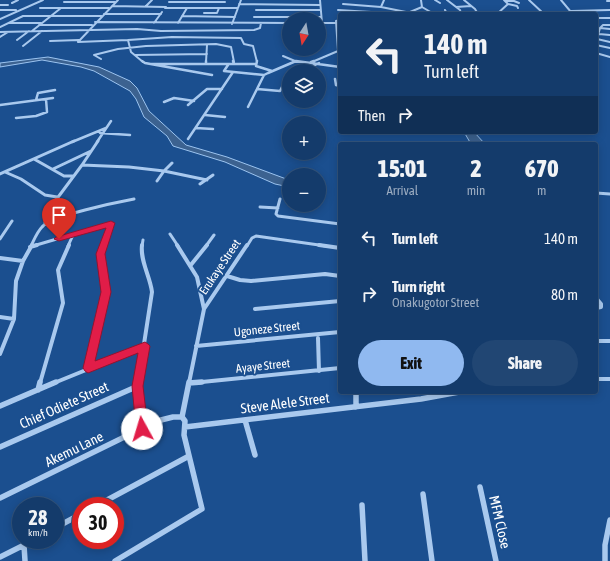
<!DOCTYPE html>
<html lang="en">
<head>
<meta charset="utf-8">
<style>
  body { margin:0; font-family:"Asap Condensed",sans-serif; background:#214673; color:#f1f3f6; height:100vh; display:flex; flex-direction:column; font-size:15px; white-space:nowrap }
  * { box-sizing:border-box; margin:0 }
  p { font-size:13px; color:#9dadc1 }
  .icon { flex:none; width:22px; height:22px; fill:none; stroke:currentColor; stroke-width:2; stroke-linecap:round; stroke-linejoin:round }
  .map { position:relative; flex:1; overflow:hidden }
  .side { position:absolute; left:338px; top:142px; width:260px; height:252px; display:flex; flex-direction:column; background:#143b6b; border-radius:4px; box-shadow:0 2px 10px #0003,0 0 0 1px #33557e }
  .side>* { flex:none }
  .guide { position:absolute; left:338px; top:12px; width:260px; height:122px; border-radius:4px; box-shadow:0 2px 10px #0003,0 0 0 1px #33557e; background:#143b6b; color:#f1f3f6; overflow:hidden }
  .needle { width:26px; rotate:191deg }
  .fabs { position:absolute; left:282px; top:12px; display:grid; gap:8px }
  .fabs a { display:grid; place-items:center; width:44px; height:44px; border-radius:50%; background:#143b6b; box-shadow:0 2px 10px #0003,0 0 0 1px #33557e; font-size:20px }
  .speed { position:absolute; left:12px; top:497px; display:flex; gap:8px; font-size:20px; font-weight:700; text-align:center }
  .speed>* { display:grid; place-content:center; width:52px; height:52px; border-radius:50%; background:#143b6b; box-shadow:0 2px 10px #0003,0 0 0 1px #33557e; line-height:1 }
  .speed small { font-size:10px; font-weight:400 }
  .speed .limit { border:6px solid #d22; background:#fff; color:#111 }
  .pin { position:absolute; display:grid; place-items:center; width:34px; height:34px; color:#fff; margin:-41px -17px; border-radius:50% 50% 50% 0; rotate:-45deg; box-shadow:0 0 4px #0007 }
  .pin .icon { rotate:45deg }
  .me { position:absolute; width:44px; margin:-22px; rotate:354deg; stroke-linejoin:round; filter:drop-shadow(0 0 3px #0008) }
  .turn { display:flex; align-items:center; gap:14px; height:84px; padding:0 20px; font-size:18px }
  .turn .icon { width:52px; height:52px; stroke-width:2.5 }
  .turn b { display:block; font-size:28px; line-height:34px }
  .then { display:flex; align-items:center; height:38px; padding:0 20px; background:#0003; gap:8px; font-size:15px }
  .eta { display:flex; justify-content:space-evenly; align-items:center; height:68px; text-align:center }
  .eta b { font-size:24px; font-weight:800; line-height:28px }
  .cta { display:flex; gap:8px; margin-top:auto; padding:8px 20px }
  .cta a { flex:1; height:46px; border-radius:24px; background:#90b9f0; color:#111; font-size:16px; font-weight:800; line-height:46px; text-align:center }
  .cta a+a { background:#214673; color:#f1f3f6 }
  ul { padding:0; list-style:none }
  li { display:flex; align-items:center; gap:12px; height:56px; padding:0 20px }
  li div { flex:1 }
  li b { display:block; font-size:15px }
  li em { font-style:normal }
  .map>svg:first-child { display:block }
</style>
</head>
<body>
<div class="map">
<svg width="610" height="561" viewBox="0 0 610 561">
  <rect width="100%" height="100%" fill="#1b4f8f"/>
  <path fill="#3c6290" stroke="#9cc4f0" d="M48,57L99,67L130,81L137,88L149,111L186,145L227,157L289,180V187L275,184L225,162L173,146L167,136L144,117L136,99L130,91L94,71L81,67L42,60L0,67V63Z
    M464,132H474L485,144H471Z"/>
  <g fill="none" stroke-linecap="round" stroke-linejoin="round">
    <path stroke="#a9c9ee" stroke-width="2" d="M118,0L78,42L128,40L131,52L143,62
      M320,0L322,23
      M421,0L422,7L434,14
      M435,0L440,3
      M447,0L460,10L461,14
      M464,0L475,9L478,14
      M529,0L544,14
      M561,0L571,12
      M506,1H514L519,3
      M607,1H610
      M64,2H115
      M169,2H225
      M12,3L18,0
      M239,4L320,5
      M343,4L381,7L416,14
      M508,4L517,6L518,8
      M0,5H8
      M112,6L166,7
      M146,6L152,0
      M381,7L384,0
      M456,7L471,6
      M40,8H109
      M165,8H238
      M0,10H16
      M256,10H320
      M338,10L371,12
      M445,10L447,14
      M571,11L610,10
      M410,12L422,7
      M204,13H217L219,8
      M104,14H161
      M497,14L508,4L504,0
      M520,14L544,13
      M182,16L235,17
      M254,17H321
      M596,18H610
      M0,19L43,0
      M340,20L336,21L338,51L340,52
      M95,22L289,23
      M10,23H41
      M154,23L162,12
      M178,23L187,8
      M319,23H336
      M232,24L241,0
      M39,25H92
      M0,27L23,16H101
      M600,28L603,25H610
      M610,29L600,28L597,39L610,42
      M32,31L61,8
      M0,32L137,29L161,31L254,30L260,28L261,23
      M599,34L610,35
      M0,37L8,32
      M17,40L29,31
      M128,40L172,37L241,38L244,44L253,46L257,62
      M50,41L79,40
      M596,45L610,48
      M23,46L42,31
      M596,53L610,57
      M135,55L207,54
      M283,56L295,61
      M101,59L94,55L118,49L146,46L216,44L231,47L234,62
      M206,62L207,45
      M295,62H301
      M312,62L338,51"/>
    <path stroke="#a9c9ee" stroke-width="2.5" d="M142,61L145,63L212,75
      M233,61L234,64
      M257,61L256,66L272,71
      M311,62L314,61
      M206,63V61
      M152,64H256
      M228,65L224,71L264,75
      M303,71L319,63
      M335,79L336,85L340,86
      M257,89L280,91L286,79L289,77
      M36,100L38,93L55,90
      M164,102L174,98L194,101
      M0,105L53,98
      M188,105L207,89H222
      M248,107L264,75L268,73L296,61L340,67
      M205,115L225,117
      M16,118L36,116L47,112L46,99
      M196,128L213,129
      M100,133L130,135
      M188,139L233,72
      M72,142L106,128
      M97,142L111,121"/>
    <path stroke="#a9c9ee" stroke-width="3" d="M34,159L64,176H73
      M82,165L98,141
      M53,169L91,151
      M5,172L21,179L45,195L57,197
      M0,174L74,141
      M157,181L164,171L207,180
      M200,184L213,175
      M596,193L610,194
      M280,199L276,214L278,216L340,224
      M260,207L278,208
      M45,223L50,208L82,165L129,167L164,171L172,163
      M170,234L178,246
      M0,239L12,221
      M31,246C34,240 37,232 42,227C50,216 118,202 134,199
      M33,246L111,223L103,246
      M68,246L73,235
      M142,246L143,240
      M206,246L214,235
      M247,246L252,238L256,236L326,246"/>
    <path stroke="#a9c9ee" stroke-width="4" d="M177,245L197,277L204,309
      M319,245L340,248
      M30,247L37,245
      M0,258L23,261
      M190,266L207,245
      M227,276L240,280L251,281L325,274L340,276
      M596,298L601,304V307L596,308
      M255,309L340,301
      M0,317L14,319
      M318,338L319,371
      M596,341H610
      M196,346L340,332
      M0,354L14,319L16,281L23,261L32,245
      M88,368L106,292L100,253L103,245
      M596,379H610
      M40,383L63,303L58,270L69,245
      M54,383L145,346
      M138,383L152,292C150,276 140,261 142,245
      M189,383L204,309L247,245
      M192,383L340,368"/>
    <path stroke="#a9c9ee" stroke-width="5.5" d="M139,382L142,429
      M189,383L202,382
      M38,390L40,382
      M356,392V407
      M0,406L56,382
      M182,417L189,382
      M245,420L255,455
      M185,427L421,399L459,392
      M0,447L138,386
      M480,487L496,561
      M423,494L432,561
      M0,498L157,421L173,417H182
      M362,505L365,561
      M96,506L189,456
      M55,528L81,514
      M24,545L25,561
      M0,557L34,540
      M115,561L202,509L184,435L185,421L182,417
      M605,561V545L610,520"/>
  </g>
  <path fill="#e11d48" stroke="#92132f" d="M111,221L115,223L105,254L111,292L95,361L145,342L148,344L150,346L143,386L148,429L146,433L142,434L138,433L136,429L132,386L138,353L88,373L85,371L83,368L101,292L96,254L106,228L59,241L54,239L56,237Z"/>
  <g text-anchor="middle" stroke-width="4" stroke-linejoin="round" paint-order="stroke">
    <g font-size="12" fill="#fff" stroke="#1b4f8f">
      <text transform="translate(220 267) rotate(-56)" y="4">Erukaye Street</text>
      <text transform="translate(267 329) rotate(-6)" y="4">Ugoneze Street</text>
      <text transform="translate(263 366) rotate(-6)" y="4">Ayaye Street</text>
    </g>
    <g font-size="14" fill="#fff" stroke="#1b4f8f">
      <text transform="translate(285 403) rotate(-7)" y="5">Steve Alele Street</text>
      <text transform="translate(64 405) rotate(-24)" y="5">Chief Odiete Street</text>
      <text transform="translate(74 449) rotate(-26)" y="5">Akemu Lane</text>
      <text transform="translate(500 522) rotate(77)" y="5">MFM Close</text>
    </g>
  </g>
</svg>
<div class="fabs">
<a><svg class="needle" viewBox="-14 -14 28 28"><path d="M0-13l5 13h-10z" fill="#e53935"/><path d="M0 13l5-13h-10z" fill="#9dadc1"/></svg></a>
<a><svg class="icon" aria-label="layers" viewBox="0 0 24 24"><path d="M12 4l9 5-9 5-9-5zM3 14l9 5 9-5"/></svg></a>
<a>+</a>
<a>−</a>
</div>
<div class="speed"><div>28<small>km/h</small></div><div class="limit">30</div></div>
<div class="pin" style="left:59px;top:239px;background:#d93025"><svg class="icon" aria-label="arrive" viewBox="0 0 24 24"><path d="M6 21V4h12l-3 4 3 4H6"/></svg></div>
<svg class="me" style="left:142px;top:429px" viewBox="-20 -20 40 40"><circle r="19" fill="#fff"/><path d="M0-13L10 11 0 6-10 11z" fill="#e11d48"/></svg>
<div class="guide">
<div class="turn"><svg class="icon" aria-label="left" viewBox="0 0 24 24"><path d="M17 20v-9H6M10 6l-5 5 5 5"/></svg><div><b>140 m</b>Turn left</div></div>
<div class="then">Then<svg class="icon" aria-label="right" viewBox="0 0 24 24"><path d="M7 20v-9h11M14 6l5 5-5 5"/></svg></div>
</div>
<section class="side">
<div class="eta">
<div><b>15:01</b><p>Arrival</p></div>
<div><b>2</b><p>min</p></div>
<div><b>670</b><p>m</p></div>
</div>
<ul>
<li><svg class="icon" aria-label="left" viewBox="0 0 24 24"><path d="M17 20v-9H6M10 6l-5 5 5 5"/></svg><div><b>Turn left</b></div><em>140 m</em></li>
<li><svg class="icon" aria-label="right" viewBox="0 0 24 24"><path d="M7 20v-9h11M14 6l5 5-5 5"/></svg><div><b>Turn right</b><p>Onakugotor Street</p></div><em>80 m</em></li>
</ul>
<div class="cta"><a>Exit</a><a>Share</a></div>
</section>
</div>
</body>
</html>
